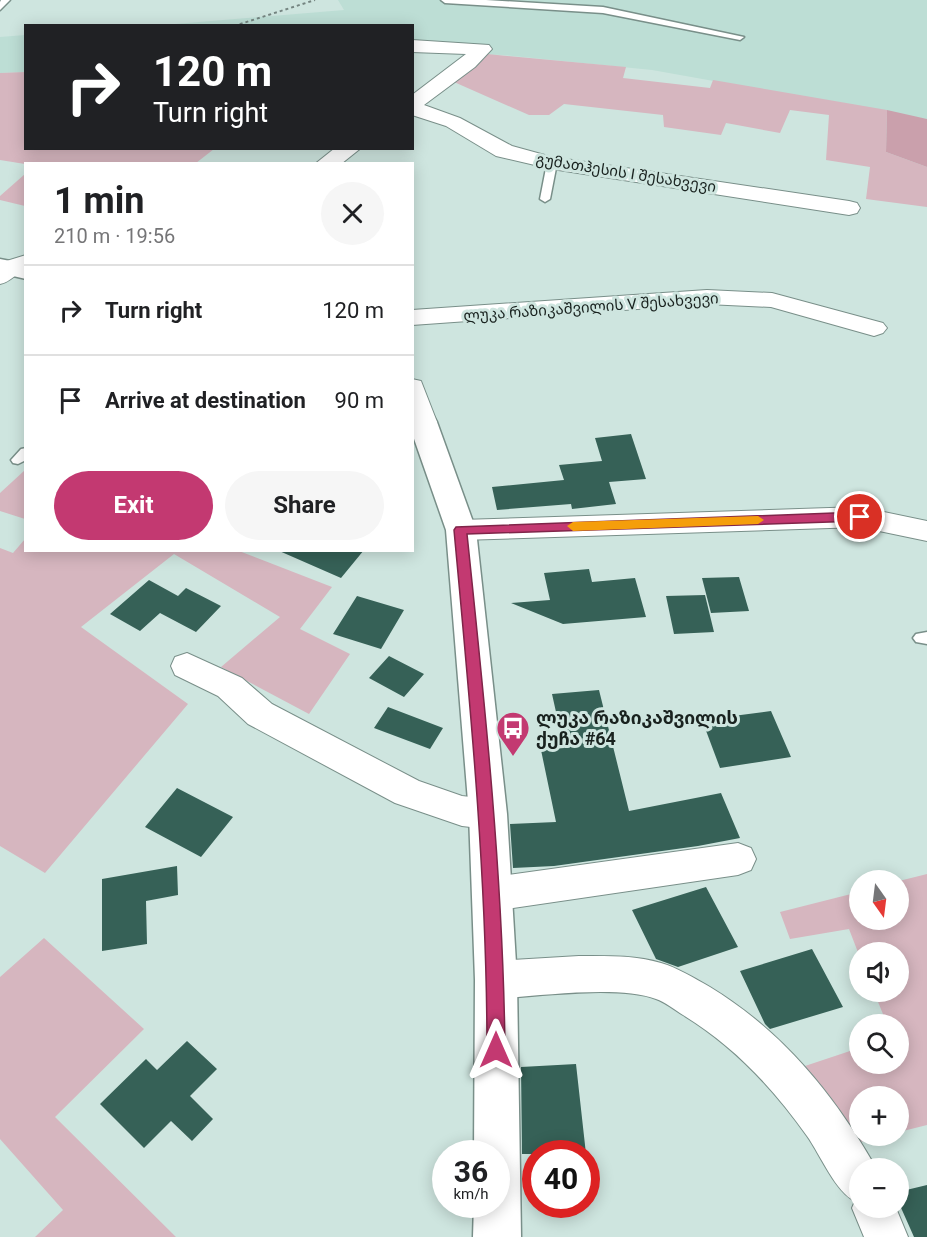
<!DOCTYPE html>
<html lang="en">
<head>
<meta charset="utf-8">
<style>
  body { margin:0; font-family:Roboto,"Noto Sans Georgian",sans-serif; background:#f6f6f6; color:#202124; height:100vh; display:flex; flex-direction:column; font-size:22px; white-space:nowrap }
  * { box-sizing:border-box; margin:0 }
  p { font-size:20px; color:#757577 }
  .icon { flex:none; width:33px; height:33px; fill:none; stroke:currentColor; stroke-width:2; stroke-linecap:round; stroke-linejoin:round }
  .map { position:relative; flex:1; overflow:hidden }
  .sheet { position:absolute; left:24px; top:162px; width:390px; height:390px; display:flex; flex-direction:column; background:#fff; border-radius:0px; box-shadow:0 3px 15px #0003 }
  .sheet>* { flex:none }
  .top-card { position:absolute; left:24px; top:24px; width:390px; height:126px; border-radius:0px; box-shadow:0 3px 15px #0003; background:#202124; color:#fff; overflow:hidden }
  .needle { width:39px; rotate:166deg }
  .controls { position:absolute; left:849px; top:870px; display:grid; gap:12px }
  .controls a { display:grid; place-items:center; width:60px; height:60px; border-radius:50%; background:#fff; box-shadow:0 3px 15px #0003; font-size:30px }
  .speed { position:absolute; left:432px; top:1140px; display:flex; gap:12px; font-size:30px; font-weight:700; text-align:center }
  .speed>* { display:grid; place-content:center; width:78px; height:78px; border-radius:50%; background:#fff; box-shadow:0 3px 15px #0003; line-height:1 }
  .speed small { font-size:15px; font-weight:400 }
  .speed .limit { border:9px solid #d22; background:#fff; color:#111 }
  .pin { position:absolute; display:grid; place-items:center; width:51px; height:51px; color:#fff; margin:-26px; border:3px solid #fff; border-radius:50%; box-shadow:0 2px 6px #0007 }
  .me { position:absolute; width:66px; margin:-33px; rotate:0deg; stroke-linejoin:round; filter:drop-shadow(0 0 4px #0008) }
  .turn { display:flex; align-items:center; gap:21px; height:126px; padding:0 30px; font-size:27px }
  .turn .icon { width:78px; height:78px; stroke-width:2.5 }
  .turn b { display:block; font-size:42px; line-height:51px }
  .round { display:grid; place-items:center; flex:none; width:63px; height:63px; border-radius:32px; background:#f6f6f6 }
  .headline { display:flex; align-items:center; justify-content:space-between; height:102px; padding:0 30px }
  h1 { font-size:36px; font-weight:700; line-height:45px }
  .cta { display:flex; gap:12px; margin-top:auto; padding:12px 30px }
  .cta a { flex:1; height:69px; border-radius:36px; background:#c33971; color:#fff; font-size:24px; font-weight:700; line-height:69px; text-align:center }
  .cta a+a { background:#f6f6f6; color:#202124 }
  ul { padding:0; list-style:none }
  li { display:flex; align-items:center; gap:18px; height:90px; padding:0 30px; border-top:2px solid #e0e0e0 }
  li div { flex:1 }
  li b { display:block; font-size:22px }
  li em { font-style:normal }
  .map>svg:first-child { display:block }
</style>
</head>
<body>
<div class="map">
<svg width="927" height="1237" viewBox="0 0 927 1237">
  <rect width="100%" height="100%" fill="#cee5df"/>
  <path fill="#bdded5" d="M338,0H927V119L652,70L503,55L413,52L412,26H151L344,10Z
    M25,35V72L0,73V37Z"/>
  <path fill="#d6b6bf" d="M487,54L626,67L623,78L710,88L713,80L887,110L886,152L927,167V207L866,199L870,167L826,160L829,115L790,110L780,133L726,123L721,135L664,127L663,115L564,104L549,115H529L454,82Z
    M25,72L26,148L214,149L196,163L25,164L0,160V73Z
    M25,174V206L0,200V196Z
    M25,470V519L0,511V493Z
    M25,539L26,550L239,551L332,587L300,629L350,654L309,714L221,667L280,617L174,554L81,627L188,704L45,873L0,846V548L13,553Z
    M927,874V1125L899,1132L898,1096H860V1136H886L860,1142L805,1066L859,1048L860,1064H898V1024H887L874,992H898V952H860L859,955L849,929L790,939L780,912L859,892L860,920H898L899,881Z
    M44,938L144,1029L55,1117L176,1237H35L63,1210L0,1139V977Z"/>
  <path fill="#caa0ac" d="M887,110L927,119V167L886,152Z"/>
  <path fill="#366157" d="M631,434L646,479L609,482L616,504L572,509L571,504L497,510L492,487L564,480L559,465L602,461L595,438Z
    M277,550H364L341,578Z
    M589,569L592,582L635,578L646,617L563,624L511,603L550,600L544,573Z
    M739,577L749,611L711,613L702,578Z
    M149,580L178,596L186,588L221,606L196,632L160,613L140,631L110,614Z
    M705,595L714,632L674,634L666,596Z
    M357,596L404,610L381,649L333,634Z
    M389,656L424,674L404,697L369,678Z
    M599,690L629,811L721,793L740,838L698,846L554,866L513,868L510,824L556,822L541,750L564,748L552,694Z
    M388,707L443,728L430,749L374,728Z
    M771,711L791,757L720,768L702,720Z
    M177,788L233,817L201,857L145,827Z
    M177,866L178,895L146,901L147,944L102,951V879Z
    M706,887L738,947L678,967L656,959L632,910Z
    M812,949L843,1007L770,1029L765,1024L740,971Z
    M187,1041L217,1069L190,1096L213,1119L192,1141L171,1121L144,1148L100,1104L146,1059L157,1070Z
    M576,1064L586,1154H522L521,1067Z
    M927,1185V1237H914L898,1201V1192Z"/>
  <g fill="none" stroke-linecap="round" stroke-linejoin="round">
    <defs>
      <path id="lane" d="M1,0H10L0,10V2Z
        M441,0H486L603,7L744,37L740,40L603,13L445,3Z
        M552,160L557,163L550,199L545,202L540,199L547,163Z
        M26,448V460L18,464L13,463L11,460L21,449Z
        M927,632V644L916,642L913,638L916,634Z"/>
      <path id="street" d="M412,40L489,45L492,49L475,67L424,105L460,118L512,146L552,157L849,201L857,203L860,208L857,213L849,215L552,169L496,156L446,126L412,115V95L466,54L412,52Z
        M335,148H361L341,164H315Z
        M26,255V270C15,273 11,282 0,284V263Z
        M707,290L772,293L883,323L887,328L883,333L874,336L771,307L707,304L412,325V310Z
        M412,379L421,381L437,422L433,428L423,431L412,427Z
        M860,507L927,521V541L860,527L461,540L451,537L446,530L451,523L461,520Z
        M187,653L242,678L272,704L419,781L462,796L488,799L501,803L506,814L501,825L488,829L462,826L395,803L248,724L218,696L175,675L171,666L175,657Z
        M738,843L751,848L756,859L751,870L738,875L493,911L480,906L474,894L480,882L493,877Z
        M579,956C606,956 635,955 661,963C678,968 694,978 710,987C782,1031 833,1093 875,1166L877,1168H860V1208H896L908,1237H864L852,1208L855,1201C836,1193 820,1154 807,1136C773,1088 734,1046 683,1015C675,1010 665,1002 656,999C619,985 537,996 496,999L482,993L476,980L482,967L496,961Z"/>
      <path id="secondary" d="M0,259L26,264V279L0,273Z
        M412,408L433,415L437,422L476,530L507,814L517,980L521,1237H473L474,1204H496V1154H474L475,980L469,814L446,530L412,433Z"/>
    </defs>
    <use href="#lane" stroke="#798f89" stroke-width="3"/>
    <use href="#street" stroke="#798f89" stroke-width="2"/>
    <use href="#secondary" stroke="#798f89" stroke-width="3"/>
    <path stroke="#748480" stroke-width="2" stroke-dasharray="3 3" stroke-linecap="butt" d="M234,26L315,0"/>
    <use href="#lane" fill="#fff" fill-rule="evenodd"/>
    <use href="#street" fill="#fff" fill-rule="evenodd"/>
    <use href="#secondary" fill="#fff" fill-rule="evenodd"/>
  </g>
  <path fill="#c33971" stroke="#7f2549" stroke-width="1.5" d="M860,512L866,517L860,521L467,534C485,706 503,877 505,1050L502,1056L496,1059L490,1056L487,1050C487,876 470,703 454,530L456,527Z"/>
  <path fill="#f59e0b" d="M758,516L764,520L758,524L573,531L567,526L573,522Z"/>
  <defs>
    <symbol id="bus-pin" viewBox="-11 -11 22 30"><path d="M0 17L-7.5 6A9.5 9.5 0 1 1 7.5 6Z" fill="#c33971" stroke="#cee5df"/><path d="M-5-6H5V4H4V6H2V4H-2V6H-4V4H-5ZM-3.5-4V0h7V-4ZM-3.5 1.2v1.5H-2V1.2ZM2 1.2v1.5H3.5V1.2Z" fill="#fff"/></symbol>
  </defs>
  <g fill-rule="evenodd">
    <use href="#bus-pin" x="494" y="709" width="38" height="52"/>
  </g>
  <g text-anchor="middle" stroke-width="6" stroke-linejoin="round" paint-order="stroke">
    <g font-size="15" fill="#19221f" stroke="#cee5df">
      <text transform="translate(626 173) rotate(9)" y="5">გუმათჰესის I შესახვევი</text>
      <text transform="translate(591 307) rotate(-4)" y="5">ლუკა რაზიკაშვილის V შესახვევი</text>
    </g>
    <g font-size="18" font-weight="bold" fill="#19221f" stroke="#cee5df" text-anchor="start">
      <text x="536" y="724">ლუკა რაზიკაშვილის<tspan x="536" dy="21">ქუჩა #64</tspan></text>
    </g>
  </g>
</svg>
<div class="controls">
<a><svg class="needle" viewBox="-14 -14 28 28"><path d="M0-13l5 13h-10z" fill="#e53935"/><path d="M0 13l5-13h-10z" fill="#757577"/></svg></a>
<a><svg class="icon" aria-label="sound" viewBox="0 0 24 24"><path d="M4 9h4l5-4v14l-5-4H4zM17 9q2 3 0 6"/></svg></a>
<a><svg class="icon" aria-label="search" viewBox="0 0 24 24"><circle cx="10" cy="10" r="6"/><path d="M15 15l6 6"/></svg></a>
<a>+</a>
<a>−</a>
</div>
<div class="speed"><div>36<small>km/h</small></div><div class="limit">40</div></div>
<div class="pin" style="left:860px;top:517px;background:#d93025"><svg class="icon" aria-label="arrive" viewBox="0 0 24 24"><path d="M6 21V4h12l-3 4 3 4H6"/></svg></div>
<svg class="me" style="left:496px;top:1050px" viewBox="-20 -20 40 40"><path d="M0-17L14 15 0 8-14 15z" fill="#c33971" stroke="#fff" stroke-width="4"/></svg>
<div class="top-card">
<div class="turn"><svg class="icon" aria-label="right" viewBox="0 0 24 24"><path d="M7 20v-9h11M14 6l5 5-5 5"/></svg><div><b>120 m</b>Turn right</div></div>
</div>
<section class="sheet">
<div class="headline"><div><h1>1 min</h1><p>210 m · 19:56</p></div><a class="round"><svg class="icon" aria-label="close" viewBox="0 0 24 24"><path d="M6 6l12 12M18 6L6 18"/></svg></a></div>
<ul>
<li><svg class="icon" aria-label="right" viewBox="0 0 24 24"><path d="M7 20v-9h11M14 6l5 5-5 5"/></svg><div><b>Turn right</b></div><em>120 m</em></li>
<li><svg class="icon" aria-label="arrive" viewBox="0 0 24 24"><path d="M6 21V4h12l-3 4 3 4H6"/></svg><div><b>Arrive at destination</b></div><em>90 m</em></li>
</ul>
<div class="cta"><a>Exit</a><a>Share</a></div>
</section>
</div>
</body>
</html>
